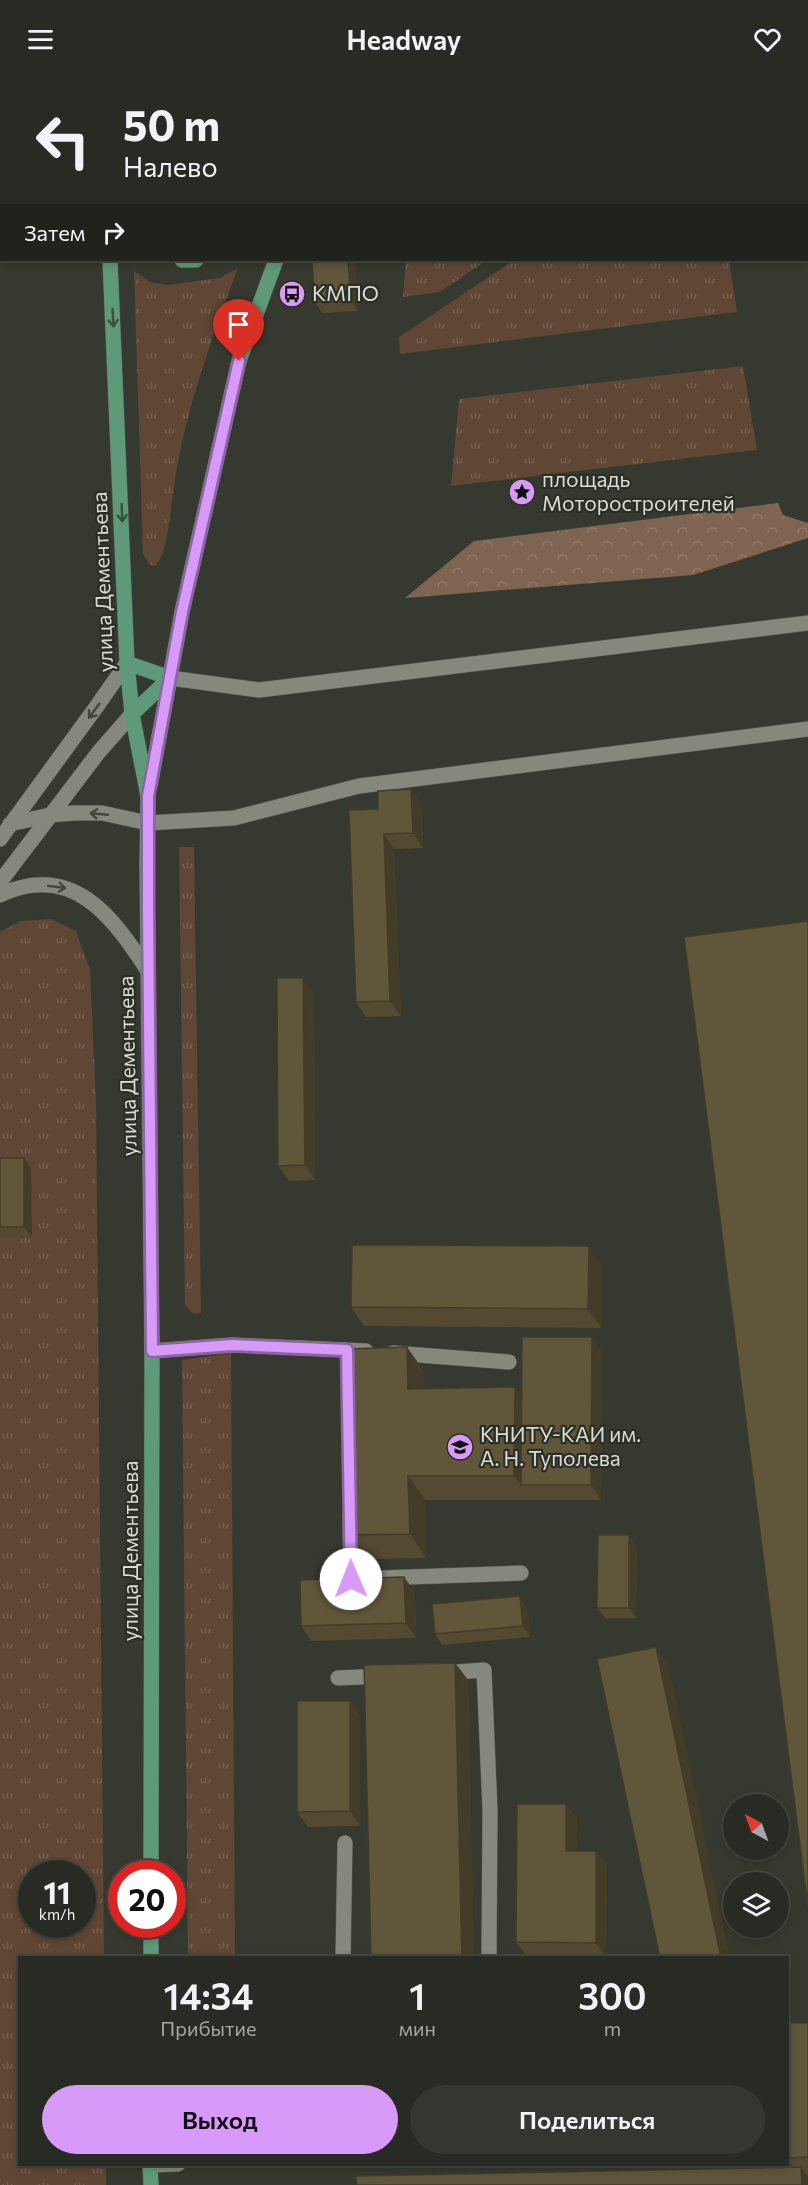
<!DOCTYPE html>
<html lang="ru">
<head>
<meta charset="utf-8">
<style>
  body { margin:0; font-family:Commissioner,sans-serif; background:#343730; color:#f1f3f6; height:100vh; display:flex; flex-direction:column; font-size:22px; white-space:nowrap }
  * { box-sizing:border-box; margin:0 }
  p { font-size:20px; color:#a5a7a6 }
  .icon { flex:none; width:33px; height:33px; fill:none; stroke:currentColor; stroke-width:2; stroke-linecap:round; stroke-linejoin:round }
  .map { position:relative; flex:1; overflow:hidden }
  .panel { position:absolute; left:18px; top:1878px; width:771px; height:210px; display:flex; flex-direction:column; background:#282b23; border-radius:0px; box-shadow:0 3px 9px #0003,0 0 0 2px #444741 }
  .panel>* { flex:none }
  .guide { position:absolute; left:0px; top:0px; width:808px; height:183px; box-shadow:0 3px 9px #0003,0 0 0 2px #444741; background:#282b23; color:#f1f3f6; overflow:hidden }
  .needle { width:39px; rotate:319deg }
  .buttons { position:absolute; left:723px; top:1716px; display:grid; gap:12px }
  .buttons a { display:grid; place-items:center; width:66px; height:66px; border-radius:50%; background:#282b23; box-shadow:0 3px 9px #0003,0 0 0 2px #444741; font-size:30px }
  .speed { position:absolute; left:18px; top:1782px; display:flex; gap:12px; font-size:30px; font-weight:700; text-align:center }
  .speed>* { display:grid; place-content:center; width:78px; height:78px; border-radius:50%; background:#282b23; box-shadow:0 3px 9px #0003,0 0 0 2px #444741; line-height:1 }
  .speed small { font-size:15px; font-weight:400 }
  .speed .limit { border:9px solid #d22; background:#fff; color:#111 }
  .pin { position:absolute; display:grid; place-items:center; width:51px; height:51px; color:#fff; margin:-62px -26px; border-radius:50% 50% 50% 0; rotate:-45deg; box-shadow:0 0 6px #0007 }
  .pin .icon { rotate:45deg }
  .me { position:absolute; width:66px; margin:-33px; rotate:359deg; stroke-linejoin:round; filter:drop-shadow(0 0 4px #0008) }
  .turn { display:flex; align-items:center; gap:21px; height:126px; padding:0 24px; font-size:27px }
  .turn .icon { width:78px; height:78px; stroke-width:2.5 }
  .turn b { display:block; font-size:42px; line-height:51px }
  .then { display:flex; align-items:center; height:57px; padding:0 24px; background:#0003; gap:12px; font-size:22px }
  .eta { display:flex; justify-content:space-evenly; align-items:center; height:102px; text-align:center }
  .eta b { font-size:36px; font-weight:600; line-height:42px }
  .action { display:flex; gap:12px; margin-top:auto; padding:12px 24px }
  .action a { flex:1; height:69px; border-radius:36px; background:#d89af8; color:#111; font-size:24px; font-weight:600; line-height:69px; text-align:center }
  .action a+a { background:#343730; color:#f1f3f6 }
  header { display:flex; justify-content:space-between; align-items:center; height:78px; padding:0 24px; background:#282b23; font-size:27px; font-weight:600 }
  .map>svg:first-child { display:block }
</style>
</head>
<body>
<header><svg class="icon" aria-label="menu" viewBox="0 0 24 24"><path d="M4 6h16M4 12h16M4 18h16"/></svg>Headway<svg class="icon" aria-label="heart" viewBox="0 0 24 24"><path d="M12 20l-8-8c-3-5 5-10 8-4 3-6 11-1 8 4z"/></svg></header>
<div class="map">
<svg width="808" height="2107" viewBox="0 0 808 2107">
  <defs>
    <pattern id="grass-tufts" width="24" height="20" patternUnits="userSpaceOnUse" patternTransform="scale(1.5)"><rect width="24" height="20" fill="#604634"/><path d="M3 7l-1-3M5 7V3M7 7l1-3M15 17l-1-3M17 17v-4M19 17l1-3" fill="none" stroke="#766050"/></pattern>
    <pattern id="forest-crowns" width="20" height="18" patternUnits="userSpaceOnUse" patternTransform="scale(1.5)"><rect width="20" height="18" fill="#7f6451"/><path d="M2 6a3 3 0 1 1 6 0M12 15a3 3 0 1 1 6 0" fill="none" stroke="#917a69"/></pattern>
  </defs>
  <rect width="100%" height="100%" fill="#35392f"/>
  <path fill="url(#grass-tufts)" fill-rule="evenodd" d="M406,182H487L440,214L403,219Z
    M514,182H729L737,234L400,276L399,259Z
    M238,190C212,259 187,328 175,401C172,420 168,467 160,482C158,485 156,487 153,488L148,485L143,476L134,193L150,204L167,207L220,200Z
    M743,288L757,372L451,408L459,321Z
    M179,769H194L201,1235L194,1236L185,1227Z
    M51,841L76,853L90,892L96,1024L104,1879L20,1880V2086L106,2087V2107H0V854L21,843ZM32,1796H82V1846H32Z
    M231,1275L235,1879H188L182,1282Z"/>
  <path fill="url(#forest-crowns)" d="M778,425L783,437L808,445V460L693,497L405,520L474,463Z"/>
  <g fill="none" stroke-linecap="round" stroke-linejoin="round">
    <defs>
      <path id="minor" d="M596,2L610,0
        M0,150H2
        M170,600L259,612L808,545
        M10,746L50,737L74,735H102L148,745L234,740L359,708L808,651
        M0,761L97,628L127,585
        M0,804L98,675L132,636
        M0,817C73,783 113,839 148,893
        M152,1273L232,1267L366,1273
        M393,1275L509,1284
        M350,1437L351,1501L521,1495
        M443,1595L484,1592L490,1732L489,1880
        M338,1600L383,1598
        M343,1880L345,1765
        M150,2087L178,2086"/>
      <path id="major" d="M77,0L78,2
        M346,2V0
        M110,182L127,585L132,636L148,718L147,786L152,1273L151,1796
        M182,182H196
        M127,585L170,600
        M132,636L170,600
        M150,708L182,534L239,283L276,182
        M151,1880V1846
        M150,2086L151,2107"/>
    </defs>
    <use href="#minor" stroke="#51554c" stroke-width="16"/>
    <use href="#major" stroke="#51554c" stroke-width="16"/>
    <use href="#minor" stroke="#84887d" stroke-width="15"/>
    <use href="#major" stroke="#5e9a79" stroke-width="15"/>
  </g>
  <path fill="#534a31" d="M807,34H808V124H807Z
    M355,182L358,233L322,235L315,224Z
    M422,726L423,770L394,771L401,938L366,939L356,924L378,731Z
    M303,900L314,915L315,1102L289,1103L278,1088Z
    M0,1080L31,1091L32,1159H0Z
    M602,1187L601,1250L364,1248L351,1229Z
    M602,1274L601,1422H425L426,1480L366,1481L349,1457L424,1293V1311L521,1317Z
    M637,1468L636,1540H605L597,1530Z
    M415,1514L416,1560L311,1563L301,1548Z
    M527,1529L530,1559L442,1567L435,1556Z
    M360,1637V1748L308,1749L297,1734Z
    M566,1726L577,1741L576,1773H596L607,1788L606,1880L527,1879L516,1864Z
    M788,1945H808V2107L777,2090L775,2086H788Z"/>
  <path fill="#433c28" d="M348,182H355L358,233L351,222Z
    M411,711L422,726L423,770L413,755Z
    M384,756L394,771L401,938L390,923Z
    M303,900L314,915L315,1102L305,1087Z
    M24,1080L31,1091L32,1159L24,1149Z
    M589,1168L602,1187L601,1250L588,1231Z
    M592,1259L602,1274L601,1422L591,1407Z
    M407,1269L424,1293L425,1335L408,1311Z
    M515,1309L532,1333L521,1407L514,1398Z
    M408,1398L425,1422L426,1480L410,1456Z
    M629,1457L637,1468L636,1540L629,1530Z
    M404,1499L415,1514L416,1560L406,1545Z
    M520,1518L527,1529L530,1559L523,1548Z
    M656,1569L669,1587L730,1880H721Z
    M455,1585L469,1603L474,1880H462Z
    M350,1623L360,1637V1748L350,1733Z
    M566,1726L577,1741L576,1788L566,1773Z
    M596,1773L607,1788L606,1880L596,1865Z
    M801,2089L808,2099V2107H802Z"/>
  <path fill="#605639" stroke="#433c28" stroke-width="1.5" d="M807,34H808V100L807,99Z
    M312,182H348L351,222L315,224Z
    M411,711L413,755L384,756L390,923L356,924L349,732L378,731V713Z
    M808,843V1829L684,859Z
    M277,900H303L305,1087L278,1088Z
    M0,1080H24V1149H0Z
    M352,1167L589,1168L588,1231L351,1229Z
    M522,1259H592L591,1407H521Z
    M407,1269L408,1311L515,1309L514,1398H408L410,1456L349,1457L345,1271Z
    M598,1457H629V1530H597Z
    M404,1499L406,1545L301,1548L300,1502Z
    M520,1518L523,1548L435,1556L432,1526Z
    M656,1569L721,1880H660L597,1581Z
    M455,1585L462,1880H371L364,1587Z
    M297,1623H350V1733L297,1734Z
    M517,1726H566V1773H596V1865L516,1864Z
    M788,1945H808V2079L788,2080Z
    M801,2089L802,2107H357L356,2098Z"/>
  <defs><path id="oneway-shaft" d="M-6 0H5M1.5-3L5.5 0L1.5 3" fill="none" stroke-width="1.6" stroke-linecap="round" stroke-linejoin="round" transform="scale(1.5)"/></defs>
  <g stroke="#3a4f3e">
    <use href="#oneway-shaft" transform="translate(113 240) rotate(87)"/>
    <use href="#oneway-shaft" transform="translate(122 435) rotate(87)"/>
  </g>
  <g stroke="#41453b">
    <use href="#oneway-shaft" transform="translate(94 633) rotate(126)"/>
    <use href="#oneway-shaft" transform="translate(99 736) rotate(-175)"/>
    <use href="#oneway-shaft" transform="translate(57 809) rotate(7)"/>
  </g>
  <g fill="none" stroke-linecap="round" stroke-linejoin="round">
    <defs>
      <path id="route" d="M239,283L182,534L148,718V829L152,1273L232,1267L347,1272L351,1501"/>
    </defs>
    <use href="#route" stroke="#8c64a1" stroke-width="15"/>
    <use href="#route" stroke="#d89af8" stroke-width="10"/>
  </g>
  <defs>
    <symbol id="bus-disc" viewBox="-11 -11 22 22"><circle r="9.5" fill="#d89af8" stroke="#2b2f25"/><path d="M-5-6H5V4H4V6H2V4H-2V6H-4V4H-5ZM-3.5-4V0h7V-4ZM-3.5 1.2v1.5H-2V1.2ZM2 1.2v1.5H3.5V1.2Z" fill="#111"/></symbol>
    <symbol id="sight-disc" viewBox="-11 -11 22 22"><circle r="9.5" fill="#d89af8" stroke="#2b2f25"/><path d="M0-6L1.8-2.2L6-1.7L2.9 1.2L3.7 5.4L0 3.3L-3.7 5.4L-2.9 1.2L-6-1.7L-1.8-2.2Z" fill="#111"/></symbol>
    <symbol id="university-disc" viewBox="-11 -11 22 22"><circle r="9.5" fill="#d89af8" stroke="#2b2f25"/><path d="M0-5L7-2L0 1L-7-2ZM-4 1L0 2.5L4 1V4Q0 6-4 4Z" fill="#111"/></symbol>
  </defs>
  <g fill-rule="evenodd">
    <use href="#bus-disc" x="277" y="201" width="30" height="30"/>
    <use href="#sight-disc" x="507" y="399" width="30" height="30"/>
    <use href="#university-disc" x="445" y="1354" width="30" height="30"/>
  </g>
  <g text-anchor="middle" stroke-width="4.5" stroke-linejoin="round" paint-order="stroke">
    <g font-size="21" fill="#d9dcd5" stroke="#2b2f25" text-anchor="start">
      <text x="312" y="223">КМПО</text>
      <text x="542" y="409">площадь<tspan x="542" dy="24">Моторостроителей</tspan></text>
      <text x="480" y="1364">КНИТУ-КАИ им.<tspan x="480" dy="24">А. Н. Туполева</tspan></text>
    </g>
    <g font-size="21" fill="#d9dcd5" stroke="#2b2f25">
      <text transform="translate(103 504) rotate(-92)" y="7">улица Дементьева</text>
      <text transform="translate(128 988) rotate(-91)" y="7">улица Дементьева</text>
      <text transform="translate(131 1473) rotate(-90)" y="7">улица Дементьева</text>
    </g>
  </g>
</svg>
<div class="buttons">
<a><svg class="needle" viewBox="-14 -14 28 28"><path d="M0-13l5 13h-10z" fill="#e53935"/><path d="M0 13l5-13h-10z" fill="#a5a7a6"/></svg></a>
<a><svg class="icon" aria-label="layers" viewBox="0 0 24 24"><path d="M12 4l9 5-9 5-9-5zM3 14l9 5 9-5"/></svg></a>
</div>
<div class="speed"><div>11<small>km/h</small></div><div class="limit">20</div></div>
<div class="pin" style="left:239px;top:283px;background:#d93025"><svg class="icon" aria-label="arrive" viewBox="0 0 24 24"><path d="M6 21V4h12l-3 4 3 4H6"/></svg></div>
<svg class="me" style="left:351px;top:1501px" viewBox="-20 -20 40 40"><circle r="19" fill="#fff"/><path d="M0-13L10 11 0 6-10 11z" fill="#d89af8"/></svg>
<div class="guide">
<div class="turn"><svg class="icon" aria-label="left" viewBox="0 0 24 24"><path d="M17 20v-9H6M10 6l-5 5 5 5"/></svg><div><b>50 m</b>Налево</div></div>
<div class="then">Затем<svg class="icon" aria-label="right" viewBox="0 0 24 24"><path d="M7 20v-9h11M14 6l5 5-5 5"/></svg></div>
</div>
<section class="panel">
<div class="eta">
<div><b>14:34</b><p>Прибытие</p></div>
<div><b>1</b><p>мин</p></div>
<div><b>300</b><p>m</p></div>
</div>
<div class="action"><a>Выход</a><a>Поделиться</a></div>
</section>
</div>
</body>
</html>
